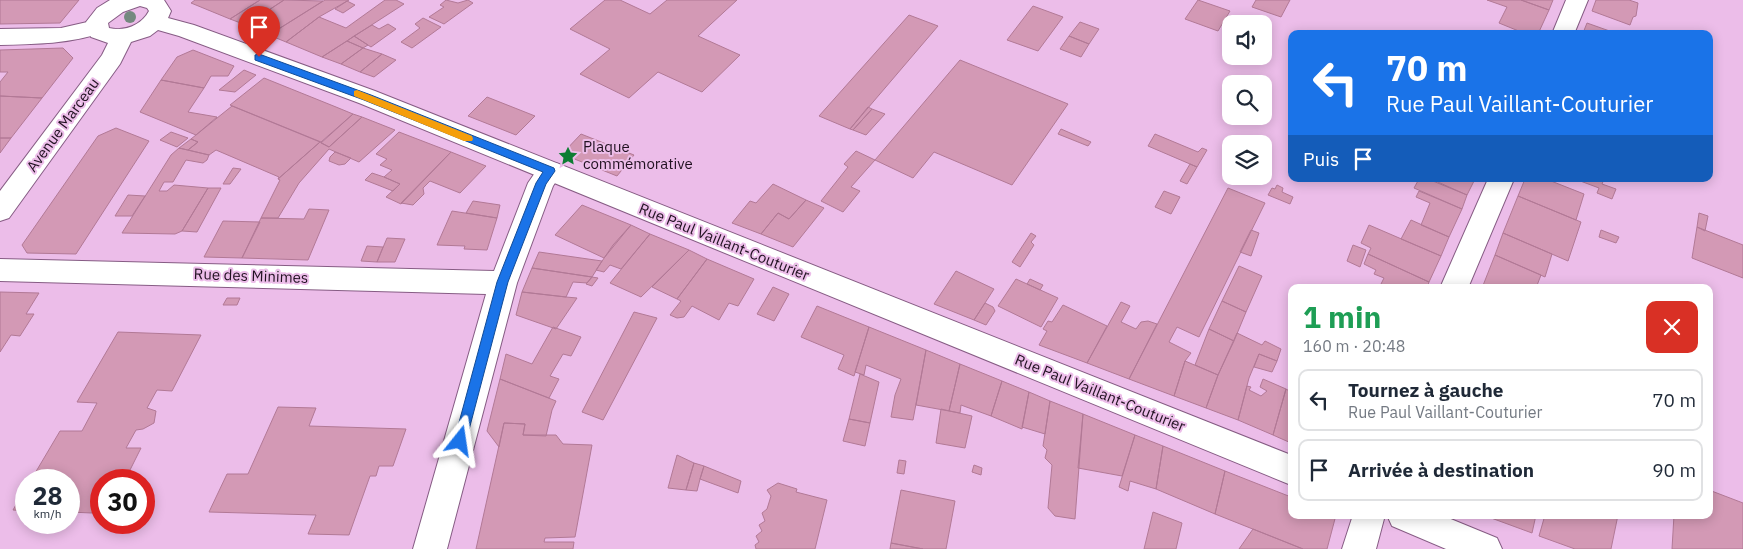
<!DOCTYPE html>
<html lang="fr">
<head>
<meta charset="utf-8">
<style>
  body { margin:0; font-family:"IBM Plex Sans",sans-serif; background:#f2f2f3; color:#1f2937; height:100vh; display:flex; flex-direction:column; font-size:19px; white-space:nowrap }
  * { box-sizing:border-box; margin:0 }
  p { font-size:16px; color:#747a83 }
  .icon { flex:none; width:28px; height:28px; fill:none; stroke:currentColor; stroke-width:2; stroke-linecap:round; stroke-linejoin:round }
  .map { position:relative; flex:1; overflow:hidden }
  .details { position:absolute; left:1288px; top:284px; width:425px; height:235px; display:flex; flex-direction:column; background:#fff; border-radius:10px; box-shadow:0 2px 12px #0003 }
  .details>* { flex:none }
  .top-card { position:absolute; left:1288px; top:30px; width:425px; height:152px; border-radius:10px; box-shadow:0 2px 12px #0003; background:#1a73e8; color:#fff; overflow:hidden }
  .buttons { position:absolute; left:1222px; top:15px; display:grid; gap:10px }
  .buttons a { display:grid; place-items:center; width:50px; height:50px; border-radius:10px; background:#fff; box-shadow:0 2px 12px #0003; font-size:25px }
  .speed { position:absolute; left:15px; top:469px; display:flex; gap:10px; font-size:25px; font-weight:700; text-align:center }
  .speed>* { display:grid; place-content:center; width:65px; height:65px; border-radius:50%; background:#fff; box-shadow:0 2px 12px #0003; line-height:1 }
  .speed small { font-size:12px; font-weight:400 }
  .speed .limit { border:8px solid #d22; background:#fff; color:#111 }
  .pin { position:absolute; display:grid; place-items:center; width:42px; height:42px; color:#fff; margin:-51px -21px; border-radius:50% 50% 50% 0; rotate:-45deg; box-shadow:0 0 5px #0007 }
  .pin .icon { rotate:45deg }
  .me { position:absolute; width:55px; margin:-28px; rotate:15deg; stroke-linejoin:round; filter:drop-shadow(0 0 4px #0008) }
  .turn { display:flex; align-items:center; gap:18px; height:105px; padding:0 15px; font-size:22px }
  .turn .icon { width:65px; height:65px; stroke-width:2.5 }
  .turn b { display:block; font-size:35px; line-height:42px }
  .then { display:flex; align-items:center; height:48px; padding:0 15px; background:#0003; gap:10px; font-size:19px }
  .round { display:grid; place-items:center; flex:none; width:52px; height:52px; border-radius:10px; background:#f2f2f3 }
  .overview { display:flex; align-items:center; justify-content:space-between; height:85px; padding:0 15px }
  h1 { font-size:30px; font-weight:700; line-height:38px; color:#1e9e55 }
  ul { padding:0; list-style:none }
  li { display:flex; align-items:center; gap:15px; height:62px; margin:0 10px 8px; padding:0 5px; border:2px solid #e0e1e3; border-radius:10px }
  li div { flex:1 }
  li b { display:block; font-size:19px }
  li em { font-style:normal }
  .map>svg:first-child { display:block }
</style>
</head>
<body>
<div class="map">
<svg width="1743" height="549" viewBox="0 0 1743 549">
  <rect width="100%" height="100%" fill="#ecbde9"/>
  <path fill="#d399b5" stroke="#b27996" d="M0,0H79L60,23L0,24Z
    M195,0H260L230,19L191,3Z
    M260,0H284L246,25L230,19Z
    M284,0L323,1L269,35L246,25Z
    M325,0H349L319,17L286,42L269,35Z
    M385,0H396L404,4L322,57L286,42L319,17L346,28Z
    M446,0L458,3L468,0L473,3L444,24L429,17L444,7L440,5Z
    M605,0H620L650,14L667,0H737L698,36L740,55L702,92L658,72L629,98L580,74L610,49L570,29Z
    M1198,0L1230,11L1218,31L1185,19Z
    M1256,0H1290L1281,17L1252,7Z
    M1487,0H1521L1549,10L1538,34H1526L1499,23L1507,7Z
    M1521,0H1553L1549,10Z
    M1596,0H1629L1638,3L1636,16L1633,17L1630,25L1592,11Z
    M347,1L355,5L343,13L335,9Z
    M1033,6L1063,17L1038,51L1007,40Z
    M909,15L938,26L850,129L819,116Z
    M423,18L441,27L412,48L401,42L420,28L415,24Z
    M1080,22L1099,29L1089,44L1069,36Z
    M1587,23L1618,34L1583,33Z
    M388,24L396,29L371,47L354,36L372,25L379,29Z
    M354,36L368,45L363,48L347,41Z
    M1069,36L1089,44L1081,57L1060,49Z
    M347,41L363,48L341,64L322,57Z
    M63,48L73,58L42,98L0,96V82L8,72H0V50Z
    M363,48L382,54L360,72L341,64Z
    M193,50L234,66L228,76H211L204,88L161,80L177,57Z
    M382,54L396,60L374,77L360,72Z
    M960,60L1068,104L1012,185L934,152L913,178L875,160Z
    M244,70L256,75L235,92L219,90Z
    M264,78L336,107L353,114L321,142L230,105Z
    M161,80L204,88L188,112L217,117L196,135L140,112Z
    M0,96L42,98L11,138H0Z
    M487,97L535,116L516,135L468,116Z
    M232,106L320,142L278,179L279,177L216,150L209,155L188,150L198,142L191,139Z
    M868,107L872,109L853,130L850,129Z
    M872,109L885,114L866,135L853,130Z
    M353,114L362,117L329,147L321,143Z
    M362,117L395,130L359,162L329,149L299,183L278,218H261L280,180L278,179L320,142L329,147Z
    M116,128L149,141L76,254L27,253L22,245L98,136Z
    M1061,129L1091,142L1088,146L1058,134Z
    M171,132L188,138L177,147L160,140Z
    M399,132L451,152L401,204L386,197L400,184L384,177L392,170L380,165L387,159L376,154Z
    M581,134L634,155L617,176L562,154Z
    M1155,134L1198,152L1202,148L1207,150L1197,167L1148,146Z
    M0,138H11L0,153Z
    M191,139L198,142L188,150L179,148Z
    M179,148L209,155L207,160L203,163L186,160L173,182H164L159,191H167L174,185L208,188L182,231L175,234L122,233L171,155Z
    M856,151L875,160L851,187L860,191L843,212L821,201L848,167L844,164Z
    M335,152L351,158L345,164L339,165L329,161L330,157Z
    M451,152L486,166L460,193L430,181L423,188L424,194L413,205L401,203Z
    M1190,164L1197,167L1187,184L1180,181Z
    M233,168L241,169L230,184H223Z
    M372,173L384,177L400,184L393,191L365,180Z
    M1419,179H1428L1467,195L1462,209L1414,188Z
    M1431,179H1475L1467,195Z
    M1525,179H1546L1584,194L1576,220L1518,196Z
    M1575,179H1604L1602,184L1616,189L1612,199L1597,193L1599,188Z
    M773,184L806,200L789,219L778,213L761,234L732,223L750,201L756,203Z
    M1277,185L1283,188L1282,192L1293,197L1290,204L1268,195L1272,188L1275,189Z
    M208,188H221L197,232L182,231Z
    M1228,188L1265,203L1199,337L1177,327L1169,342L1191,353L1185,361L1174,396L1129,379Z
    M1164,191L1180,197L1171,214L1155,207Z
    M1419,191L1462,209L1449,237L1421,225L1430,203L1416,197Z
    M128,195L145,196L132,216H115Z
    M1518,196L1581,222L1568,261L1503,233Z
    M806,200L824,208L793,247L761,234L778,213L789,219Z
    M473,201L500,205L497,218L466,213Z
    M582,205L631,225L604,258L555,235Z
    M309,209L329,210L308,260L242,258L261,218L304,219Z
    M452,211L497,218L487,250L464,249L465,246L437,245Z
    M1699,213L1708,216L1705,231L1697,227Z
    M1411,220L1449,237L1441,256L1401,239Z
    M223,221L260,222L242,258L204,257Z
    M631,225L650,234L621,269L610,265L604,272L596,270L613,245Z
    M1369,225L1441,256L1429,282L1368,254L1371,248L1361,243Z
    M1697,227L1743,245V278L1692,258Z
    M1251,230L1259,233L1251,256L1240,252Z
    M1601,230L1619,237L1616,243L1599,237Z
    M1031,233L1036,236L1031,242L1034,245L1020,267L1012,262Z
    M1503,233L1552,254L1545,277L1495,255Z
    M650,234L689,250L641,297L610,283Z
    M387,238L405,239L395,262H377Z
    M1353,245L1366,250L1360,267L1347,261Z
    M367,246L383,247L377,262L361,261Z
    M689,250L707,259L677,299L652,287Z
    M539,252L602,261L592,277L532,268Z
    M1368,254L1429,282L1427,288H1379L1384,278L1374,274L1376,270L1364,264Z
    M1495,255L1541,275L1536,288H1482Z
    M707,259L754,279L738,306L729,303L719,320L692,306L684,317L677,318L670,315L681,301L677,299Z
    M1239,266L1262,276L1246,312L1222,301Z
    M532,268L592,277L587,283L573,282L566,297L522,292Z
    M956,271L994,289L974,320L934,304Z
    M592,277L598,278L592,286L586,284Z
    M1016,279L1058,298L1041,327L998,306Z
    M1030,279L1043,285L1040,290L1027,284Z
    M773,287L789,294L774,321L757,314Z
    M0,292L39,293L26,314H34L20,336L11,335L0,352Z
    M522,292L566,297L577,298L556,329L516,315Z
    M227,298H240L237,305H223Z
    M1222,301L1246,312L1234,341L1209,329Z
    M1121,302L1130,306L1121,322L1136,329L1141,322L1148,321L1157,324L1129,379L1087,363Z
    M985,303L993,307L995,311L986,325L974,320Z
    M1063,305L1107,326L1087,363L1039,345L1047,331L1043,329L1048,321L1052,322Z
    M817,306L869,327L854,376L838,369L844,355L801,337Z
    M634,312L657,318L603,420L582,412Z
    M553,327L581,337L571,356L563,354L550,376L559,379L549,398L500,379L506,354L532,364Z
    M869,327L926,350L913,420L891,417L895,395L901,379L866,365L864,375L855,372Z
    M1209,329L1234,341L1218,375L1195,365Z
    M118,332L201,335L172,391L157,390L147,408L156,411L154,423L143,429L136,430L126,448H141L125,480H101V496L92,513L69,512V480H31L60,431H82L97,403L77,402Z
    M1237,333L1262,345L1265,341L1281,349L1277,361L1259,354L1249,378L1238,420L1206,408L1218,375Z
    M926,350L960,364L949,411L916,405Z
    M1259,354L1277,361L1272,372L1254,367Z
    M1185,361L1218,375L1206,408L1174,396Z
    M960,364L1002,381L991,416L961,405L960,413L949,411Z
    M860,374L879,382L870,423L849,419Z
    M500,379L556,401L552,410L546,436L523,435L525,424L504,423L499,447L487,431Z
    M1263,379L1286,389L1273,435L1238,420L1247,386L1251,387L1249,390L1261,396L1267,391L1260,387Z
    M1002,381L1029,392L1022,429L991,416Z
    M1286,389L1291,392V443L1273,435Z
    M1029,392L1050,401L1045,434L1022,427Z
    M1050,401L1083,414L1075,519L1055,516L1048,508L1052,465L1045,458L1047,450L1043,446Z
    M278,407L316,408L309,426L406,429L393,466H379L376,476H370L349,535L308,534L316,515L209,512L227,474H248Z
    M941,409L972,416L965,448L936,443Z
    M1083,414L1135,435L1122,476L1078,468Z
    M849,419L870,423L865,446L843,441Z
    M504,423L525,424L523,435H556L563,444L592,445L575,537L545,538L544,542H574L573,549H476Z
    M1135,435L1163,446L1156,489L1130,481L1128,491L1119,487Z
    M1163,446L1225,471L1215,514L1156,489Z
    M677,455L694,463L686,490L668,488Z
    M899,460L906,461L904,474L897,473Z
    M694,463L704,466L700,479L697,491L686,490Z
    M974,465L982,468L981,475L972,472Z
    M704,466L741,481L738,493L700,479Z
    M1225,471L1291,497V515H1336L1327,549H1303L1215,514Z
    M778,483L797,489L796,492L827,500L815,549H756L755,545L759,542L756,536L762,531L759,525L765,521L762,513L767,509L771,496L767,490Z
    M26,487V511L13,510Z
    M901,490L955,501L946,549H923L891,543Z
    M1709,490L1743,503V549H1672L1674,515H1709Z
    M1153,512L1182,523L1176,549H1144Z
    M1483,515H1536L1532,533Z
    M1545,515H1618L1611,549H1575L1539,536Z
    M1253,529L1303,549H1239Z
    M891,543L923,549H890Z"/>
  <g fill="none" stroke-linecap="round" stroke-linejoin="round">
    <defs>
      <path id="minor" d="M96,20L104,22L107,27L104,32C70,44 36,44 0,45V29L61,28Z
        M550,162L559,164L563,171L553,186L517,283L447,549H413L486,294L0,281V259L494,271L528,183L541,164Z"/>
      <path id="tertiary" d="M110,0H164L171,11L168,18L194,25L375,91L1291,455V485L359,103L179,36L158,30L150,36L131,42L120,64L9,218L0,221V191L102,55L108,43L91,37L86,22L97,8ZM140,6L147,8L149,11C142,25 124,32 109,28L108,23L123,12Z
        M1566,0H1588L1574,34H1552Z
        M1488,179H1514L1468,288H1440Z
        M1353,515H1385L1376,549H1342Z
        M1387,515H1441L1497,538L1502,549H1446L1392,526Z"/>
    </defs>
    <use href="#minor" stroke="#865c84" stroke-width="2"/>
    <use href="#tertiary" stroke="#865c84" stroke-width="2"/>
    <use href="#minor" fill="#fff" fill-rule="evenodd"/>
    <use href="#tertiary" fill="#fff" fill-rule="evenodd"/>
  </g>
  <circle fill="#74897f" cx="130" cy="17" r="6"/>
  <path fill="#1a73e8" stroke="#114b97" d="M259,54L371,95L554,168L555,171L546,184L508,282L465,445H455L454,441L497,282L536,183L543,172L364,100L255,60V55Z"/>
  <path fill="#f59e0b" d="M357,90L472,136L473,139L472,141H464L354,96V91Z"/>
  <defs>
    <symbol id="sight-bare" viewBox="-9 -9 18 18"><path d="M0-6L1.8-2.2L6-1.7L2.9 1.2L3.7 5.4L0 3.3L-3.7 5.4L-2.9 1.2L-6-1.7L-1.8-2.2Z" fill="#0d7d33" stroke="#ecbde9" stroke-width="2.5" paint-order="stroke"/></symbol>
  </defs>
  <g fill-rule="evenodd">
    <use href="#sight-bare" x="554" y="142" width="28" height="28"/>
  </g>
  <g text-anchor="middle" stroke-width="4" stroke-linejoin="round" paint-order="stroke">
    <g font-size="15" fill="#211121" stroke="#ecbde9">
      <text transform="translate(63 125) rotate(-54)" y="5">Avenue Marceau</text>
      <text transform="translate(724 242) rotate(22)" y="5">Rue Paul Vaillant-Couturier</text>
      <text transform="translate(251 276) rotate(2)" y="5">Rue des Minimes</text>
      <text transform="translate(1100 393) rotate(22)" y="5">Rue Paul Vaillant-Couturier</text>
    </g>
    <g font-size="15" fill="#211121" stroke="#ecbde9" text-anchor="start">
      <text x="583" y="152">Plaque<tspan x="583" dy="17">commémorative</tspan></text>
    </g>
  </g>
</svg>
<div class="buttons">
<a><svg class="icon" aria-label="sound" viewBox="0 0 24 24"><path d="M4 9h4l5-4v14l-5-4H4zM17 9q2 3 0 6"/></svg></a>
<a><svg class="icon" aria-label="search" viewBox="0 0 24 24"><circle cx="10" cy="10" r="6"/><path d="M15 15l6 6"/></svg></a>
<a><svg class="icon" aria-label="layers" viewBox="0 0 24 24"><path d="M12 4l9 5-9 5-9-5zM3 14l9 5 9-5"/></svg></a>
</div>
<div class="speed"><div>28<small>km/h</small></div><div class="limit">30</div></div>
<div class="pin" style="left:259px;top:57px;background:#d93025"><svg class="icon" aria-label="arrive" viewBox="0 0 24 24"><path d="M6 21V4h12l-3 4 3 4H6"/></svg></div>
<svg class="me" style="left:460px;top:441px" viewBox="-20 -20 40 40"><path d="M0-17L14 15 0 8-14 15z" fill="#1a73e8" stroke="#fff" stroke-width="4"/></svg>
<div class="top-card">
<div class="turn"><svg class="icon" aria-label="left" viewBox="0 0 24 24"><path d="M17 20v-9H6M10 6l-5 5 5 5"/></svg><div><b>70 m</b>Rue Paul Vaillant-Couturier</div></div>
<div class="then">Puis<svg class="icon" aria-label="arrive" viewBox="0 0 24 24"><path d="M6 21V4h12l-3 4 3 4H6"/></svg></div>
</div>
<section class="details">
<div class="overview"><div><h1>1 min</h1><p>160 m · 20:48</p></div><a class="round" style="background:#d93025;color:#fff"><svg class="icon" aria-label="close" viewBox="0 0 24 24"><path d="M6 6l12 12M18 6L6 18"/></svg></a></div>
<ul>
<li><svg class="icon" aria-label="left" viewBox="0 0 24 24"><path d="M17 20v-9H6M10 6l-5 5 5 5"/></svg><div><b>Tournez à gauche</b><p>Rue Paul Vaillant-Couturier</p></div><em>70 m</em></li>
<li><svg class="icon" aria-label="arrive" viewBox="0 0 24 24"><path d="M6 21V4h12l-3 4 3 4H6"/></svg><div><b>Arrivée à destination</b></div><em>90 m</em></li>
</ul>
</section>
</div>
</body>
</html>
